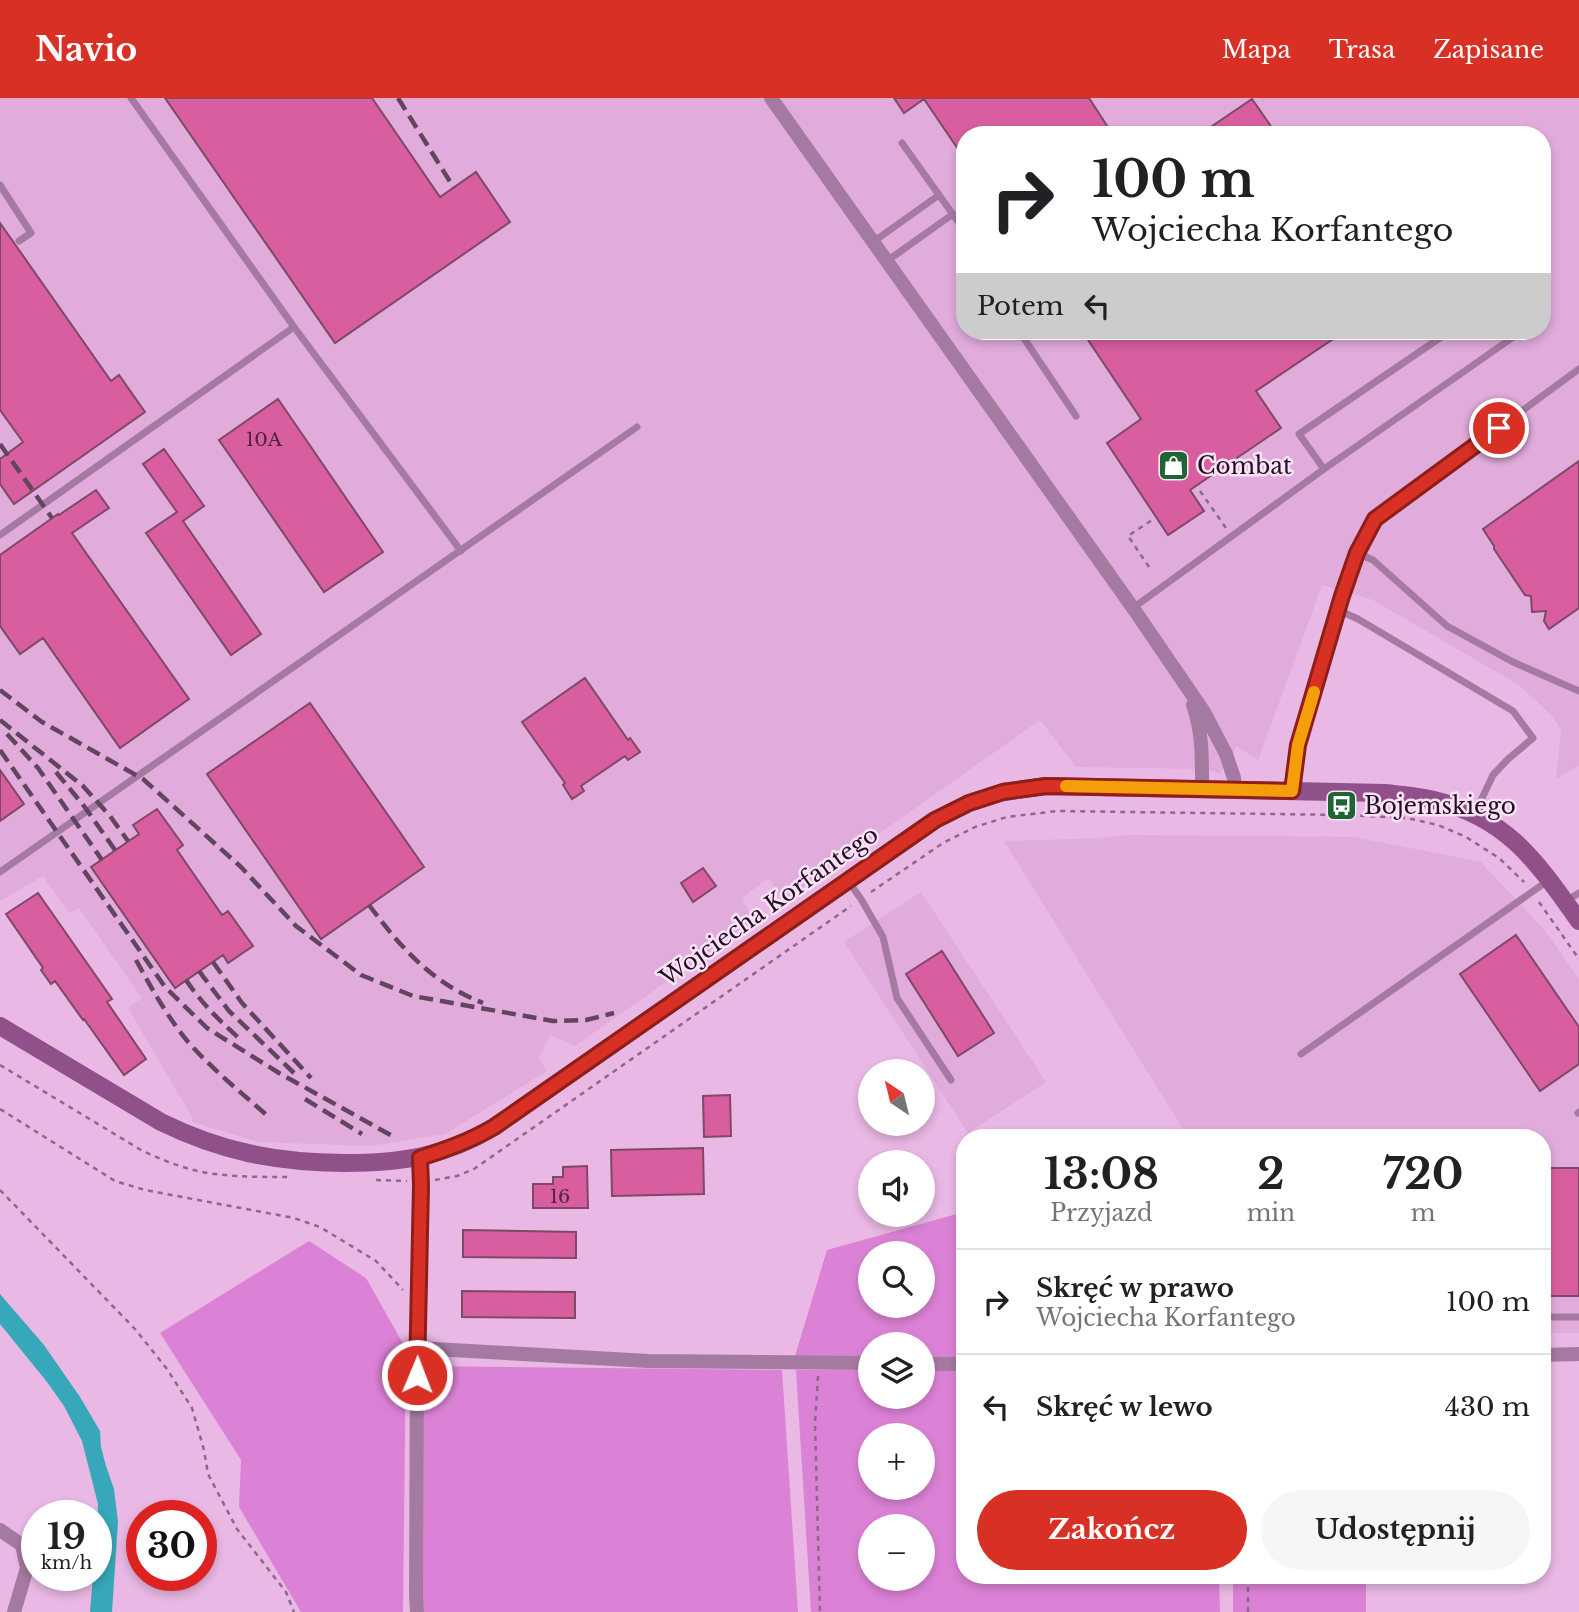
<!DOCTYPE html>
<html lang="pl">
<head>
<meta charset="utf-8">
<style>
  body { margin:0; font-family:"Libre Baskerville",serif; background:#f6f6f6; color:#202124; height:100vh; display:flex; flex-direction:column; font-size:26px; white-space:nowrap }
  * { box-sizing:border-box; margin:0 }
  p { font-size:23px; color:#757577 }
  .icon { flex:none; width:38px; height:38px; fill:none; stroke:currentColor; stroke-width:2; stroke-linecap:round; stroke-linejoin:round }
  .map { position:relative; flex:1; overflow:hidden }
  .side { position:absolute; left:956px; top:1031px; width:595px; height:455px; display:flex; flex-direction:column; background:#fff; border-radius:28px; box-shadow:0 4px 10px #0003 }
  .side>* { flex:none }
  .banner { position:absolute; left:956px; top:28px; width:595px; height:214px; border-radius:28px; box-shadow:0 4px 10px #0003; background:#fff; color:#202124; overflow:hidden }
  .needle { width:46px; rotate:325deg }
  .tools { position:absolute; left:858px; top:961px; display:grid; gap:14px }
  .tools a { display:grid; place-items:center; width:77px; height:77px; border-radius:50%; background:#fff; box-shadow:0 4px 10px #0003; font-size:35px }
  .speed { position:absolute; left:21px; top:1402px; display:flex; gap:14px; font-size:35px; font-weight:700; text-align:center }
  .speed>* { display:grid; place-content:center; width:91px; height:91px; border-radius:50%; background:#fff; box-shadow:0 4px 10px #0003; line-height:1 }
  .speed small { font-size:18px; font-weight:400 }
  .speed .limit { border:10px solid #d22; background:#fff; color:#111 }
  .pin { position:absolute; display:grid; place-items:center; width:60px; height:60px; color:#fff; margin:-30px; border:4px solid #fff; border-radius:50%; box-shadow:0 2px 7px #0007 }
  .me { position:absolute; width:77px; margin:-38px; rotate:1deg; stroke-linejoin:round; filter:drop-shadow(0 0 5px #0008) }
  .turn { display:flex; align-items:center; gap:24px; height:147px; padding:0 21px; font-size:32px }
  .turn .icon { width:91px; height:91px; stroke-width:2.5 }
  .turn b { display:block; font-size:49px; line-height:60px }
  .then { display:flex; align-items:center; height:66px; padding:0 21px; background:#0003; gap:14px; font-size:26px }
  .eta { display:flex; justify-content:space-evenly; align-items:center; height:119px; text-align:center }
  .eta b { font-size:42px; font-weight:700; line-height:49px }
  .cta { display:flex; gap:14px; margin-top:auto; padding:14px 21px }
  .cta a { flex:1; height:80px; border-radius:42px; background:#d93025; color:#fff; font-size:28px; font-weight:700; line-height:80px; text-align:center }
  .cta a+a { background:#f6f6f6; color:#202124 }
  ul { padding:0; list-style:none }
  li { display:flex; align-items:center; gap:21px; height:105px; padding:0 21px; border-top:2px solid #e0e0e0 }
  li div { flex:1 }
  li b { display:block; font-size:26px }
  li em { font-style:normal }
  header { display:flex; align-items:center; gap:42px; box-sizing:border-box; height:98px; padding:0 35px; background:#d93025; color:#fff }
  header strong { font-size:33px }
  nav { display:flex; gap:38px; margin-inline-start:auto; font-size:24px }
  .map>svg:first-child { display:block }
</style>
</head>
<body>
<header>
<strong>Navio</strong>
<nav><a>Mapa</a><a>Trasa</a><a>Zapisane</a></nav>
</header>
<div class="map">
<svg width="1579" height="1514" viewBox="0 0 1579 1514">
  <rect width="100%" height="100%" fill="#e9b8e4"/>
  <path fill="#e1abdc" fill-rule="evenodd" d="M0,0H1579V667L1556,681L1561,631L1552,618L1519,587L1373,502L1322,487L1258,662L1237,648L1220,676L1206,671L1076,669L1040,622L785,802L768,780L742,800L754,822L575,948L550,937L539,961L547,973L445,1036L370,1048L259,1044L192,1024V1019L128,910L142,900L79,810L69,815L43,778L0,803ZM964,37H1542V233H964Z
    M1128,737L1354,739L1481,764L1546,834L1579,881V1235H1542V1040L1188,1039L1004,743L1103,740Z
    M921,794L1046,984L968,1035L844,844Z"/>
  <path fill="#dc82d6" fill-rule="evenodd" d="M964,1114V1264H922V1246H870V1264L795,1258L827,1152ZM870,1155H922V1208H870Z
    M309,1143L366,1180L406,1251L403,1514H301L239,1409L241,1362L160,1235Z
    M419,1268L782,1272L798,1514H419Z
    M796,1272H870V1298H922V1273H964V1477H1219L1220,1514H811ZM870,1337H922V1390H870ZM870,1428H922V1480H870Z
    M1233,1477H1366V1514H1233Z"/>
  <path fill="#37a8ba" d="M0,1196L44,1247L80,1299L100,1333L101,1349L106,1368L114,1391L118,1424L112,1514H90L93,1477H96L98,1406L82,1343L64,1308L47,1284L0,1226Z"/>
  <path fill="#d95e9f" stroke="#7e4963" stroke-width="2" d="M165,0H372L440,99L476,74L510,124L335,245Z
    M894,0H1089L1113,37H964V60L924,1L904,15Z
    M1252,1L1277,37H1199Z
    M0,125L111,283L119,277L145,314L14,406L0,386V361L23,344L0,312Z
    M1082,233H1345L1256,293L1281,330L1190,392L1204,413L1168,437L1107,345L1141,321Z
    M278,301L383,454L324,494L219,342Z
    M164,351L204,408L183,423L261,536L231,557L146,435L177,414L143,366Z
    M1579,363V510L1549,531L1544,523L1546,513L1532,514L1531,498L1525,497L1494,451V448L1483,431Z
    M96,392L109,410L72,435L189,601L120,650L43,540L20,556L0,528V457L58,416L59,417Z
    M585,580L628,642L630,640L640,654L628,662L625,658L581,688L584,693L572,701L563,687L565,685L522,624Z
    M310,605L424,769L321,841L207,676Z
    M0,672L24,706L0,723Z
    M157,711L183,747L177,752L222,817L228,813L253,848L228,865L223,857L175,890L91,769L139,736L133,727Z
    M703,770L716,788L693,804L681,785Z
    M38,795L112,901L107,904L146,961L124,977L84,921L83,922L55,883L51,886L41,872L43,870L6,816Z
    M1516,837L1579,929V966L1540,993L1460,876Z
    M942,853L994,935L958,958L906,876Z
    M730,997L731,1038L704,1039L703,998Z
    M703,1050L704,1096L612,1098L611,1052Z
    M587,1068L588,1110H533V1086H553V1079H563V1069Z
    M1542,1070H1579V1198H1542Z
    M463,1132L576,1134V1160L463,1159Z
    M462,1193L575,1194V1220L462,1219Z"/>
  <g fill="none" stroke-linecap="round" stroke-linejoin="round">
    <path stroke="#8b6988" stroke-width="2.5" stroke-dasharray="5 5" stroke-linecap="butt" d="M1200,393L1226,430
      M1149,469L1128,438L1152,422
      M871,794L943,745L975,729L1007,719L1057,713L1345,717L1407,720L1438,727L1466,739L1499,760L1524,784
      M1539,804L1579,861
      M0,967L141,1052C164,1063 189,1073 215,1076C239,1079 264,1079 288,1079
      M0,1011L115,1083L145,1092L294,1120L320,1129L376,1163L403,1192
      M376,1082L407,1083
      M435,1082L457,1078L474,1071L851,808
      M0,1092L135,1231L167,1271L192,1310L204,1352L208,1376L237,1431L286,1494L294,1514
      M818,1278L815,1325L820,1514
      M1248,1514V1477"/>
    <path stroke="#a57aa1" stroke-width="7" d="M131,0L294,229
      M902,45L964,132
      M0,87L31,135L19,143
      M873,144L939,97
      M887,163L953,116
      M1019,233L1076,318
      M1324,371L1299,336L1450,233
      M0,437L294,229L461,453
      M1357,455L1373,462L1447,528L1513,564L1579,593
      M1133,510L1324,371L1522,233
      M1338,512L1358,521L1513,613L1533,640L1507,662L1493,677L1475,715
      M1292,693L1298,647L1342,498L1357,455L1375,421L1579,271
      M0,774L637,329
      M848,783L861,801L883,839L897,900L951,982
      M1566,803L1579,795
      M1301,956L1549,782
      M1578,1015L1579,1014
      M1542,1219H1579"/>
    <path stroke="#a57aa1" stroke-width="14" d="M771,0L1133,510L1204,614L1226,656L1234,680L1235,692
      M1193,607C1203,635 1202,663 1202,692
      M417,1250L648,1263L870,1265
      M1542,1257L1579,1256
      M922,1266H964
      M0,1432L22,1447L27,1470L14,1514
      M417,1514L416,1498L417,1250L421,1088L420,1060"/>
    <path stroke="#90518b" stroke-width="18" d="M0,928L161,1024C222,1054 275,1064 344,1065C401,1065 444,1059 494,1029L935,722L969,705L1003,694L1046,688L1385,695C1401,697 1418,698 1434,702C1508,720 1537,764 1579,823"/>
    <path stroke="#60455d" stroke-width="4.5" stroke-dasharray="14 7" stroke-linecap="butt" d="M398,0L454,90
      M0,346L52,420
      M0,592L42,624L143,681L241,769L296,828L361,877L413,898L553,923L586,922L614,915
      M0,622L83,688L110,718L128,743
      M7,636L38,670L102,762
      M0,652L165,889L207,930L279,975L396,1040
      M56,674L84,708L115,752
      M369,807C401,850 432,885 483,905
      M136,862C152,891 168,920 189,945C214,973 243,996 270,1020
      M213,864L242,905L311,980
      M199,873L229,913L294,975
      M186,882C202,906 221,924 242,943
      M305,1001L362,1036"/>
  </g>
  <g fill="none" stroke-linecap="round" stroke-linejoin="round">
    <defs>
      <path id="route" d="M417,1277L421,1088L420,1060C447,1051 470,1043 494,1029L935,722L969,705L1003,694L1046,688L1292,693L1298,647L1342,498L1357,455L1375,421L1499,330"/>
    </defs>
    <use href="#route" stroke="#8d1f18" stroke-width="18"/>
    <use href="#route" stroke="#d93025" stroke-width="12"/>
    <path stroke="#f59e0b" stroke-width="12" d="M1066,688L1292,693L1298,647L1314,594"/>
  </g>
  <defs>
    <symbol id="shop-square" viewBox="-11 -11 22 22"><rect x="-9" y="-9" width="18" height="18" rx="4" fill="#1d6633" stroke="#fbe2f8"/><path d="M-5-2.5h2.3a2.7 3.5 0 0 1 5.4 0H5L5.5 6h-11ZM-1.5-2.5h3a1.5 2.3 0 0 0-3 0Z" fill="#fff"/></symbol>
    <symbol id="bus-square" viewBox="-11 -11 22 22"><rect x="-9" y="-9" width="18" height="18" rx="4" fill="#1d6633" stroke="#fbe2f8"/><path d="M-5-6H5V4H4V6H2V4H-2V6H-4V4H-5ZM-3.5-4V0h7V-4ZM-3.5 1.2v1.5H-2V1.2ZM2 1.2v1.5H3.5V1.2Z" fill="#fff"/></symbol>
  </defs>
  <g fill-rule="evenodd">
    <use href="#shop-square" x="1156" y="350" width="35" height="35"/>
    <use href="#bus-square" x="1324" y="690" width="35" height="35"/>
  </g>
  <g text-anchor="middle" stroke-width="5" stroke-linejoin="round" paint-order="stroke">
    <g font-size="19" fill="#4f2440">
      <text x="264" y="348">10A</text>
      <text x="560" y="1105">16</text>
    </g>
    <g font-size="23" fill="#211020" stroke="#fbe2f8" text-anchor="start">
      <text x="1197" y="376">Combat</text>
      <text x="1364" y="716">Bojemskiego</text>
    </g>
    <g font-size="23" fill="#211020" stroke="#fbe2f8">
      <text transform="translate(769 808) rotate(-35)" y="8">Wojciecha Korfantego</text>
    </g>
  </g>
</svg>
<div class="tools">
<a><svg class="needle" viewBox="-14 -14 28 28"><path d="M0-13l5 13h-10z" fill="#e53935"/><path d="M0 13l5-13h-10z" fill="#757577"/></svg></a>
<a><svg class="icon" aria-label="sound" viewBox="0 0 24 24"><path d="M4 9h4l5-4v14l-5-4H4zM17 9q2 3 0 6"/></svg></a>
<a><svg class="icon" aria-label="search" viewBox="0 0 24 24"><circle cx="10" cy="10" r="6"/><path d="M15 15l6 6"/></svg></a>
<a><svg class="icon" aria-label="layers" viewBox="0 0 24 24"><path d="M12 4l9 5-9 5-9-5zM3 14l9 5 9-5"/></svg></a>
<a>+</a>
<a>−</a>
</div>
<div class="speed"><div>19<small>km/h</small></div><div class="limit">30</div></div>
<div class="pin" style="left:1499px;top:330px;background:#d93025"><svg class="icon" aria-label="arrive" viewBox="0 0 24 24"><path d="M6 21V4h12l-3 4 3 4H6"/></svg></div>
<svg class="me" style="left:417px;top:1277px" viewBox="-20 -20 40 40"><circle r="17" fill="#d93025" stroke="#fff" stroke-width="3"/><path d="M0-11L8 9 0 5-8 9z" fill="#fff"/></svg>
<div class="banner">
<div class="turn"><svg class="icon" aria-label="right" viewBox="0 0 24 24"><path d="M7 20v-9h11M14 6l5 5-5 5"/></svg><div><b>100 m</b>Wojciecha Korfantego</div></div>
<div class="then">Potem<svg class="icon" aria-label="left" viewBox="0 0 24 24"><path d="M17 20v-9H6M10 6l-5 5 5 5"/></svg></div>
</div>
<section class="side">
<div class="eta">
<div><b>13:08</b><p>Przyjazd</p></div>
<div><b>2</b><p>min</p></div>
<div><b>720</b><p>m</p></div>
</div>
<ul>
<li><svg class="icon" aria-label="right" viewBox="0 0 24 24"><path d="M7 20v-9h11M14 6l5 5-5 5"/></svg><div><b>Skręć w prawo</b><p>Wojciecha Korfantego</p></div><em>100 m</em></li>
<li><svg class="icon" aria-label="left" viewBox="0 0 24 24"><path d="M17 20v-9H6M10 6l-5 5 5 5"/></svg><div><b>Skręć w lewo</b></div><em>430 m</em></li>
</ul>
<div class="cta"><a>Zakończ</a><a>Udostępnij</a></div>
</section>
</div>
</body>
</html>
